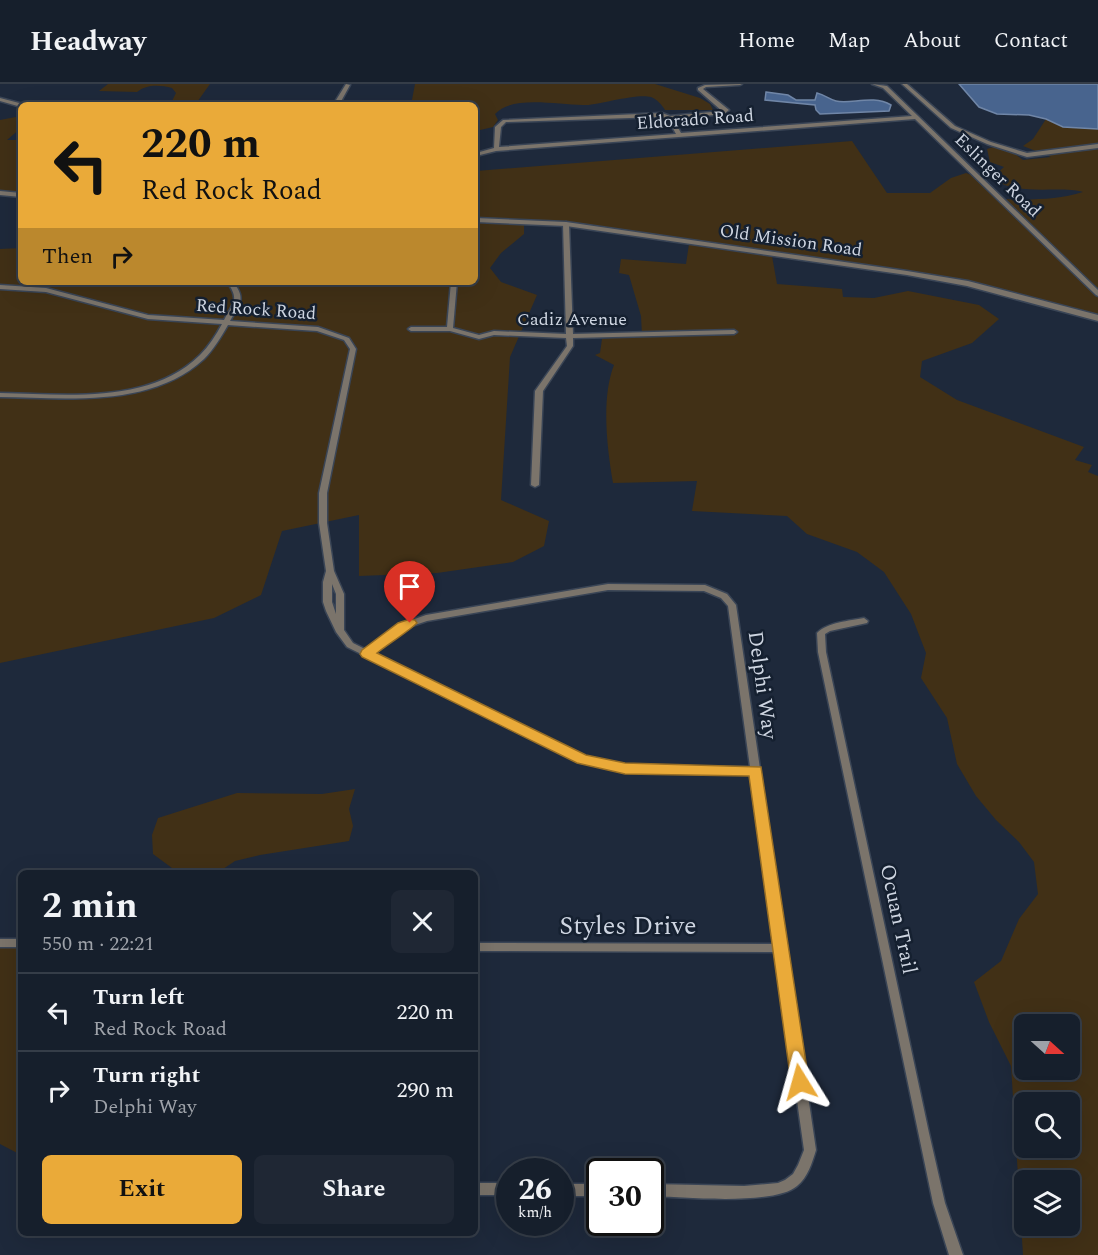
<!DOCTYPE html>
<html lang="en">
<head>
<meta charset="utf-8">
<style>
  body { margin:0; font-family:Spectral,serif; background:#1f2734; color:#f1f3f6; height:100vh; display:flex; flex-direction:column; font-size:22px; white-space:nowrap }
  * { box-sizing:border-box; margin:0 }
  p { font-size:20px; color:#9ea2a9 }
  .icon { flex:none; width:33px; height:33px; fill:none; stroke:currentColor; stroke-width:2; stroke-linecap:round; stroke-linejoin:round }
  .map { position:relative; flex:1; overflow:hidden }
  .drawer { position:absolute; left:18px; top:786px; width:460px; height:366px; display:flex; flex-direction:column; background:#161f2c; border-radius:9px; box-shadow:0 6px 24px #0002,0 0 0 2px #353d48 }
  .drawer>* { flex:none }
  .guide { position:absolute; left:18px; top:18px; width:460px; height:183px; border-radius:9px; box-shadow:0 6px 24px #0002,0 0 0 2px #353d48; background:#eaaa39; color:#111; overflow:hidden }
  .needle { width:39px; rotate:111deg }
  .tools { position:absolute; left:1014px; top:930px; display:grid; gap:12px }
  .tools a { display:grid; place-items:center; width:66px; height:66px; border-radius:9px; background:#161f2c; box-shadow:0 6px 24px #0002,0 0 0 2px #353d48; font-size:30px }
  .speed { position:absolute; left:496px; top:1074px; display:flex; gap:12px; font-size:30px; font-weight:700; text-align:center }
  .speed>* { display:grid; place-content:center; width:78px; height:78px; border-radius:50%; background:#161f2c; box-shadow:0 6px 24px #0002,0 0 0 2px #353d48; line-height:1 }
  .speed small { font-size:15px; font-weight:400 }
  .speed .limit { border:3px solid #111; border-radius:9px; background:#fff; color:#111 }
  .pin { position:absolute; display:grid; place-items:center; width:51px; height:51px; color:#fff; margin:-62px -26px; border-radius:50% 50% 50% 0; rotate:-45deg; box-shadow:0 0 6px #0007 }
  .pin .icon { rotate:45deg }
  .me { position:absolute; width:66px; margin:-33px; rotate:352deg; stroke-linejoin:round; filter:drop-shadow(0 0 4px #0008) }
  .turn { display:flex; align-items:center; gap:21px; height:126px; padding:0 24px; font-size:27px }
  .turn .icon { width:78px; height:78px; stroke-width:2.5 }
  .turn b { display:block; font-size:42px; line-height:51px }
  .then { display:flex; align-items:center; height:57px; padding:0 24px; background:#0003; gap:12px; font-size:22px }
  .round { display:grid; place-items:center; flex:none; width:63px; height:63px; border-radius:9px; background:#1f2734 }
  .summary { display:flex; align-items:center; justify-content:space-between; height:102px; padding:0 24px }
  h1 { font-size:36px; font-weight:700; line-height:45px }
  .button { display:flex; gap:12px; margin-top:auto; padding:12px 24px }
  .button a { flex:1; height:69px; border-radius:9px; background:#eaaa39; color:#111; font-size:24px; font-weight:700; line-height:69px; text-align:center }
  .button a+a { background:#1f2734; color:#f1f3f6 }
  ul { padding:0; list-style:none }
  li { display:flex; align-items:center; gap:18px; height:78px; padding:0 24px; border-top:2px solid #353d48 }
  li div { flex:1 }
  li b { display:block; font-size:22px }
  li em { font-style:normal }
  header { display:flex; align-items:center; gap:36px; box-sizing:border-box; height:84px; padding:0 30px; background:#161f2c; border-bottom:2px solid #353d48 }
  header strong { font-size:28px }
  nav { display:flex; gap:33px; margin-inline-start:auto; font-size:21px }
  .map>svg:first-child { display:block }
</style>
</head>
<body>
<header>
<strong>Headway</strong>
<nav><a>Home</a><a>Map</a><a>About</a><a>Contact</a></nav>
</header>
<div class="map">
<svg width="1098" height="1171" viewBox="0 0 1098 1171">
  <rect width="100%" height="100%" fill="#1e293b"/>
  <path fill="#413016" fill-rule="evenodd" d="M108,0H210L195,21H170L176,9L172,4C160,1 147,0 137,8L99,7Z
    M415,0H655L700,14L710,20L713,26H665C662,21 657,15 651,13C638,9 601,20 586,21C561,22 513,10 495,30L498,36L493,43L476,47V21H411Z
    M21,32V44L7,56H21V109L0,108V36Z
    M1046,35L1063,43L1098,45V232L969,199L567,139L476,135V87L852,57L887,109H930L951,94L966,89L985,96L1002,115C1030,116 1057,116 1083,108C1060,101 1007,114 994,92L1004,83L990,78L987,65C1007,57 1009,66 1023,76L1051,73L1023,62L1033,55Z
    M476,138L524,140V150L501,169L490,184L501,198L537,211L510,273L501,416L549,437L544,462L513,478L437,489L359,492V431L282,447L261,511L214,534L0,579V165L21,164V198H476Z
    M689,160L772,172L777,200L842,205L843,213L874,214L908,207L979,221L999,235L972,259L922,277L920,293L957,316L1084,363L1075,376L1092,381L1088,388L1098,392V1171H1023L1011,982L989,938L974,898L1001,877L1019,835L1038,810L1034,778L1019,758L996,736L976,712L957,680L947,634L921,594L926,569L911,530L884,488L857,468L807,450L787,432L692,427L697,397L613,399C607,364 601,314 614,281L595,271L600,269L602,255L642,251L641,232L629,191L619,189L621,175L686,180ZM1024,940H1070V986H1024ZM1024,1018H1070V1064H1024ZM1024,1096H1070V1142H1024Z
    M355,705L349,725L353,742L349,757L260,771L235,777L217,789L176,787L153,770L152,751L158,734L237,709L322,710Z
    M0,859L21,860V1071L0,1060Z"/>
  <path fill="#48648e" stroke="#7086a7" stroke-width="1.5" d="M959,0H1098V45L1063,43L1046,35L1029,31L997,30L979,23Z
    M766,8L788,11L796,16H815L817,9C825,11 829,15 836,17C850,21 873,10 891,21L889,27L820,30L816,26L815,21L765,16Z"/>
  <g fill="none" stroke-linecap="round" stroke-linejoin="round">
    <defs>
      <path id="minor" d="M346,0L350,1L339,21H333Z
        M742,0L740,1L706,3L703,5L729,26L724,30L673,35L681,49L912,32L883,4L872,0L887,2L1098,206V212L1096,211L915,35L496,67L476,72V69L494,64L495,43L503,36L662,29L670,32L722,27L698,6V4L705,1ZM661,33L668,35L676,50L499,63L501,43L506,38Z
        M902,0H907L955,42L991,58L1027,69L1098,60V64L1027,73L987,60L951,44Z
        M0,14L23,20L24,21H21V23L0,17Z
        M566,138L569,140L573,250L734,246L737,248L734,250L573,254V262L543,307L539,401L535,403L531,401L535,307L567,262L566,254L494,251L479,255L450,247H411L408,245L411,243H447L451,198H457L453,244L479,251L494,247L566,250L563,140Z
        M227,198H233C247,215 239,220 230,237L318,243L349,254L356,265L327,409V439L334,487L344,510V546L353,559L367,566L400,540L426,531L608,500L705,501L727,510L736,521L816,1066C812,1079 808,1093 797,1102C774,1122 683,1113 651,1112V1100L744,1102L778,1099L785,1096L793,1090L798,1081L804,1066L776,868L476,867V859L775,860L751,690L625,688L579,678L347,563L336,548L326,527L323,518V498L326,487L319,439V409L350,265L344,256L317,247L228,241C221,253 214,265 204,275C151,324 67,314 0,313V309C65,310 149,321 200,271C209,262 216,251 222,240L148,235L46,208L0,205V201L46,204L148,231L224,236C233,219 240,216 227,198ZM332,500L336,510V530L332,518ZM608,506L704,507L721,514L728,522L750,683L625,682L584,673L374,569L406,544L427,537Z
        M864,534L868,537L867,539L830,547L825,550L826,568L929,1049L945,1119L963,1171H949L933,1119L818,568L817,549C828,538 849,537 864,534Z
        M0,855H21V863H0Z
        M476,1099H510V1111H476Z
        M561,1100H600V1112H561Z"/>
      <path id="tertiary" d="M0,107L21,109V113L0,111Z
        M476,134L566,138L907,187L968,197L1098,231V237L967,202L907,191L566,142L476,138Z"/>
    </defs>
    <use href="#minor" stroke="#3a4556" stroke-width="3"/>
    <use href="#tertiary" stroke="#3a4556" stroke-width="3"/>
    <use href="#minor" fill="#7b746b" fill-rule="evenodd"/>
    <use href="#tertiary" fill="#7b746b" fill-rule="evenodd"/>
  </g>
  <path fill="#eaaa39" stroke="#986e25" stroke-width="1.5" d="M410,535L415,536L417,539C409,547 387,561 377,569L586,671L625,679L761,683L809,998L806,1004L800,1006L794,1004L791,998L749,692L625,690L577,679L362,573L360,570L362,566L398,539Z"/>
  <g text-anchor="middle" stroke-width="5" stroke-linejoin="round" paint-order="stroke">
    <g font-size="18" fill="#ced5e1" stroke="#152030">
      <text transform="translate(695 35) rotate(-4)" y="6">Eldorado Road</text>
      <text transform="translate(998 91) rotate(44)" y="6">Eslinger Road</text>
      <text transform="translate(791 156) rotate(8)" y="6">Old Mission Road</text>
      <text transform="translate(256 225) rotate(4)" y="6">Red Rock Road</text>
      <text x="572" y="241">Cadiz Avenue</text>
    </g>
    <g font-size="21" fill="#ced5e1" stroke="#152030">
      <text transform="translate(763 601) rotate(82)" y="7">Delphi Way</text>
      <text transform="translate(899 835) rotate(78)" y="7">Ocuan Trail</text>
    </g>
    <g font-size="26" fill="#ced5e1" stroke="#152030">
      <text x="628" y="850">Styles Drive</text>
    </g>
  </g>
</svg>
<div class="tools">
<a><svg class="needle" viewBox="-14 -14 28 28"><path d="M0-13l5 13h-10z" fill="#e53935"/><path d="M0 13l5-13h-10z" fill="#9ea2a9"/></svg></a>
<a><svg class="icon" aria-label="search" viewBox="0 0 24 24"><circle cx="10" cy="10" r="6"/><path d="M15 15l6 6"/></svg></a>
<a><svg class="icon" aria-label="layers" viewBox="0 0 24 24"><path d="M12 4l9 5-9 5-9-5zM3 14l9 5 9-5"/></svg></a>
</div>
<div class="speed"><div>26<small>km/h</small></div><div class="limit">30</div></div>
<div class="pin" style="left:410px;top:539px;background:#d93025"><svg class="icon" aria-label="arrive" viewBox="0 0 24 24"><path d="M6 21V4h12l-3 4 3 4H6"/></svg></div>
<svg class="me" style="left:800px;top:998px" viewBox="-20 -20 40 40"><path d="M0-17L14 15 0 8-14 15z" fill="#eaaa39" stroke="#fff" stroke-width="4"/></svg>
<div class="guide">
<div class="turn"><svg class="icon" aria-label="left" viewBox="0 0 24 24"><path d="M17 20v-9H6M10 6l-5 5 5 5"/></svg><div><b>220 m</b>Red Rock Road</div></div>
<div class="then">Then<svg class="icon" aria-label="right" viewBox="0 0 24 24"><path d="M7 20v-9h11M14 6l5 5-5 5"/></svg></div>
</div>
<section class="drawer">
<div class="summary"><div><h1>2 min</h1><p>550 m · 22:21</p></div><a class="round"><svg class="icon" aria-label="close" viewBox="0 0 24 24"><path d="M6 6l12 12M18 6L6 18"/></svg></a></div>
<ul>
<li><svg class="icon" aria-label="left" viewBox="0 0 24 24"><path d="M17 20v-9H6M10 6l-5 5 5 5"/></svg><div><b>Turn left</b><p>Red Rock Road</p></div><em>220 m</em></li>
<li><svg class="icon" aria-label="right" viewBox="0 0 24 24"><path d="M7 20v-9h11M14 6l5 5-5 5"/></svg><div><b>Turn right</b><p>Delphi Way</p></div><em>290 m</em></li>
</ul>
<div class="button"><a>Exit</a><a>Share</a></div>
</section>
</div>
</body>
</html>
